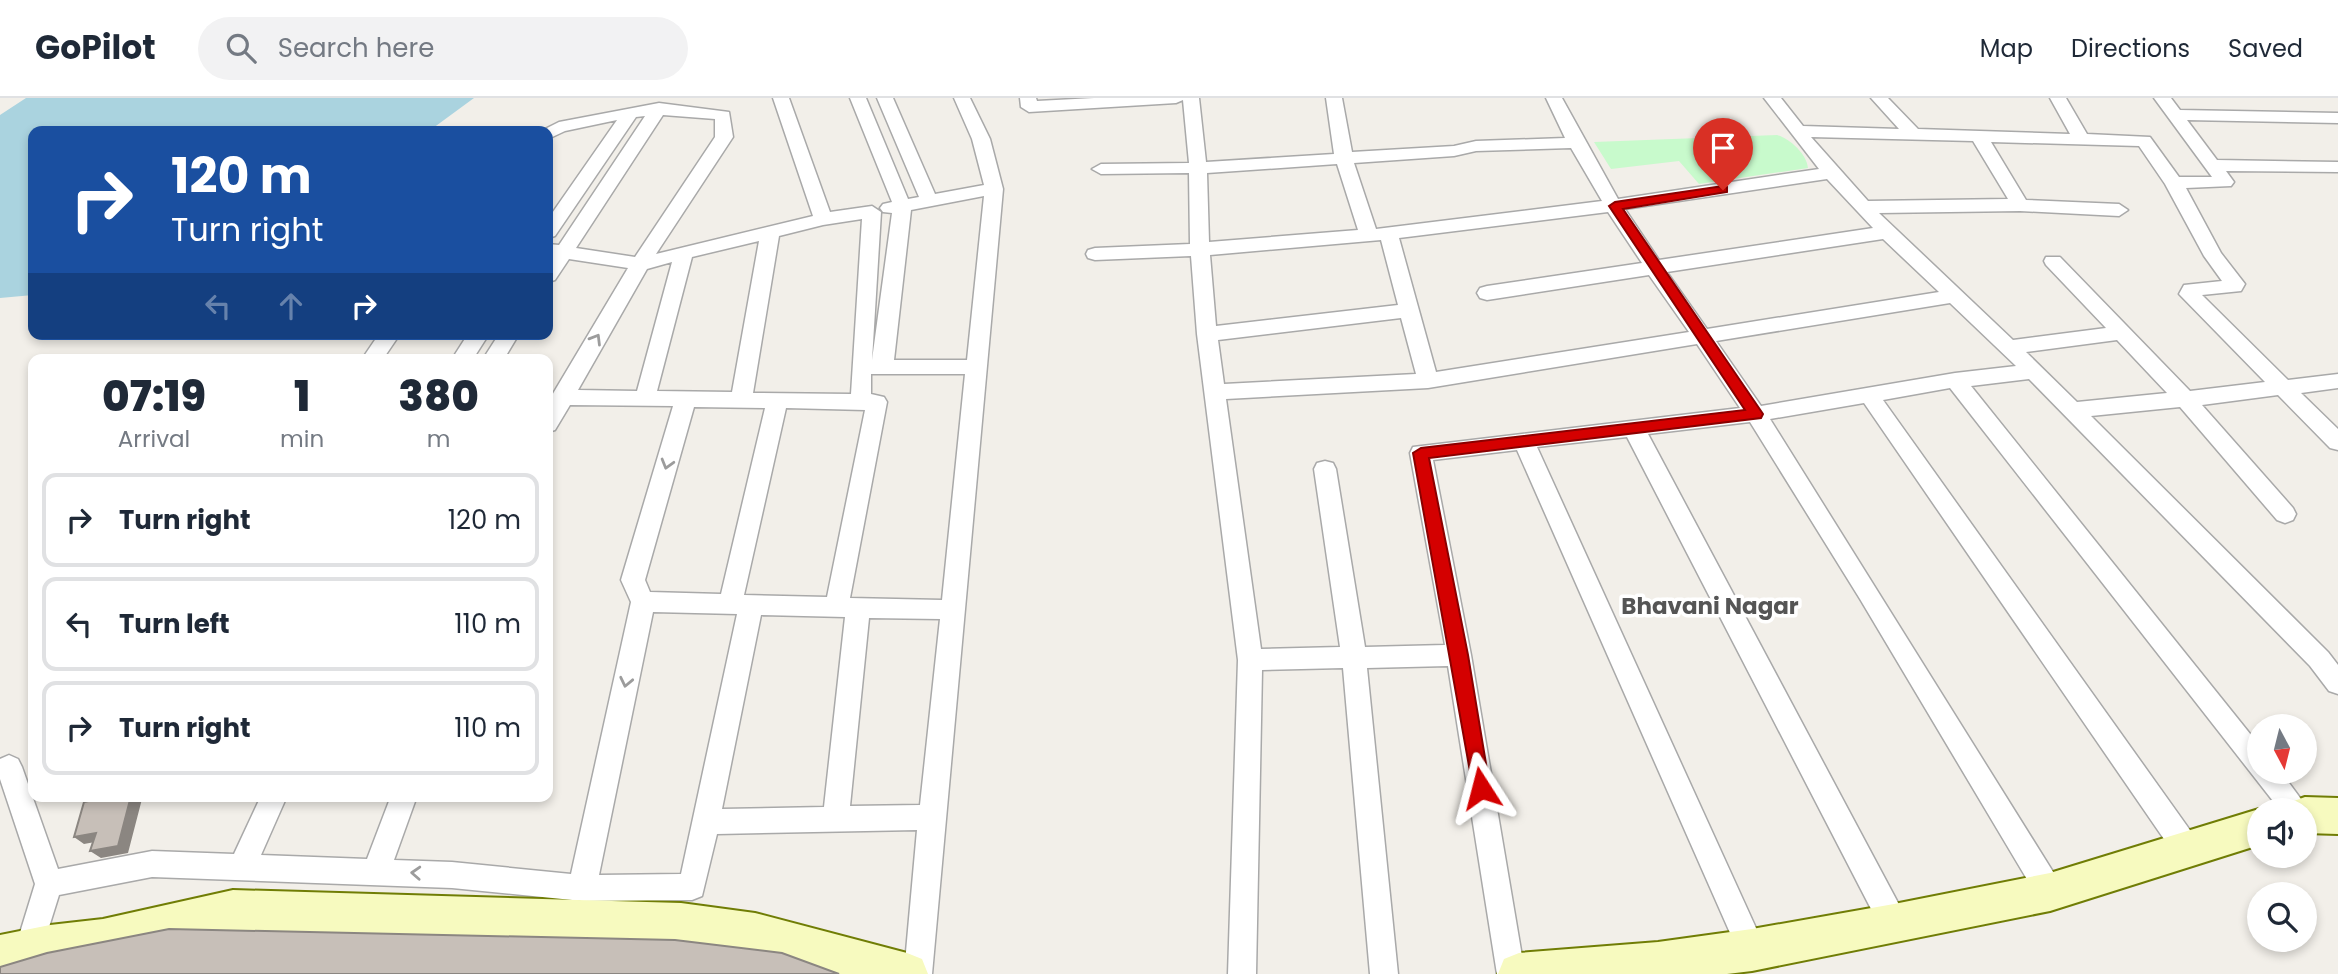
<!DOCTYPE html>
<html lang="en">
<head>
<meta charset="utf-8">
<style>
  body { margin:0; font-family:Poppins,sans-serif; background:#f2f2f3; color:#1f2937; height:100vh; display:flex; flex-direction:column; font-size:26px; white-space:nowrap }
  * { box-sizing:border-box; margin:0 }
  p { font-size:23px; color:#747a83 }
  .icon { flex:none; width:38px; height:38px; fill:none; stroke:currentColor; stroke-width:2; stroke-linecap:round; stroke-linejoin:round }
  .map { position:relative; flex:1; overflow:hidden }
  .side { position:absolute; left:28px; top:256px; width:525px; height:448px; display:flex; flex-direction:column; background:#fff; border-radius:14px; box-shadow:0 4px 10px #0003 }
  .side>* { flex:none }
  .guide { position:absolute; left:28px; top:28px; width:525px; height:214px; border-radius:14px; box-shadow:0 4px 10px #0003; background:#1a4fa0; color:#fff; overflow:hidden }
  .needle { width:46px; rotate:173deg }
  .tools { position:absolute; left:2247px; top:616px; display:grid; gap:14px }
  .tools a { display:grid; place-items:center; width:70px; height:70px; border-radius:50%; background:#fff; box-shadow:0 4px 10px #0003; font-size:35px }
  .pin { position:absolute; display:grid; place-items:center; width:60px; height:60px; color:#fff; margin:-72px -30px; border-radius:50% 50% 50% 0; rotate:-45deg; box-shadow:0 0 7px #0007 }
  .pin .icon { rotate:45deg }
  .me { position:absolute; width:77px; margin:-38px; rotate:351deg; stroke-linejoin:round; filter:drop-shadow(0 0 5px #0008) }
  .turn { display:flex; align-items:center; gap:24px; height:147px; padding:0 28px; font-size:32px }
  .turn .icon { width:91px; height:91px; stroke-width:2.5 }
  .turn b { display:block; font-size:49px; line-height:60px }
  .lanes { display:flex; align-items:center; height:66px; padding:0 28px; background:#0003; justify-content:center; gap:35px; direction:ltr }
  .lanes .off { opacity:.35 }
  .eta { display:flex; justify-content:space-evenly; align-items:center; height:119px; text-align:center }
  .eta b { font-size:42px; font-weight:800; line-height:49px }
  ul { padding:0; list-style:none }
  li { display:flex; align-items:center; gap:21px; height:94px; margin:0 14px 10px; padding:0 14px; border:4px solid #e0e1e3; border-radius:14px }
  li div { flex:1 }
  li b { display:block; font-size:26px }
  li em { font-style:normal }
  header { display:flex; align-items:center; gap:42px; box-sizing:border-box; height:98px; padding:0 35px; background:#fff; border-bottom:2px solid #e0e1e3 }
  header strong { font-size:33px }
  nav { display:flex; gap:38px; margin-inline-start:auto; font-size:24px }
  .search { width:490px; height:63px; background:#f2f2f3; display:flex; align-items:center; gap:18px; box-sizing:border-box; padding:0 24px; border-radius:38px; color:#747a83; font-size:26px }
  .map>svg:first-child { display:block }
</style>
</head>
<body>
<header>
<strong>GoPilot</strong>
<div class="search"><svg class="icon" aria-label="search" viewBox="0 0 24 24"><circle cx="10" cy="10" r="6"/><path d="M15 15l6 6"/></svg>Search here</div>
<nav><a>Map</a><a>Directions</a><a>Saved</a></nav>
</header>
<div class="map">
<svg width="2338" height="876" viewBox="0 0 2338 876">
  <rect width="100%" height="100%" fill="#f2efe9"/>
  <path fill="#c8facc" d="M1777,37C1789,40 1807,56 1808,70L1699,86L1679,63L1611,71L1594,44Z"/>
  <path fill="#aad3df" d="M26,0H474L429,33H33V197L0,200V17Z"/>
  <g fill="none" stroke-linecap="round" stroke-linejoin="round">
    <defs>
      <path id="street" d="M773,0H789L830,114L872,108L881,114L872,262L892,115L883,114L880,110L883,106L892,104L850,0H866L908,101L919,99L877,0H893L935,96L984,87L972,41L954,0H970L990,41L1003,91L932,876H904L917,732L717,736L702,798L692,802L582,803L452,790L152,779L59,797L39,861L29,865L19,861L15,851L35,786L0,681V661L9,657L18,661L22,669L58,771L152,753L234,756L261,698H287L261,757L367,761L391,698H417L394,762L452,764L571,776L631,504L621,482L673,308L570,307L555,332L548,334L551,299L628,170L569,161L555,182L548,184V164L551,159L548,158V146L559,147L645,18L636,19L555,138L548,140V121L617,22L565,33L548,41V33H541L559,24L659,5L729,14L733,39L656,156L813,118ZM663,17L715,21V39L635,159L576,150ZM984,98L967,262H894L911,112ZM862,121L851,296L753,295L779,138L823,127ZM759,143L732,294L657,293L692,159ZM672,164L637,293L578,292L647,171ZM871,276H965L942,502L850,500L887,304L884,299L871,296ZM694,309L765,310L721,496L650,494L645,482ZM786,310L865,312L827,499L744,497ZM653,514L737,516L681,776L599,777ZM761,517L845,519L824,709L722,711ZM869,520L940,521L920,707L850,708Z
        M1020,0H1036L1037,3L1094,0H1199L1206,64L1334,56L1326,0H1342L1352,54L1454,48L1476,43L1565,40L1546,0H1562L1618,101L1819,71L1764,0H1781L1803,28L1899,31L1871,0H1888L1918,31L2070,36L2050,0H2066L2087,36L2150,39L2179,79H2212L2154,0H2171L2180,12L2338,15V25L2187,22L2217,62L2338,64V74L2226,73L2234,84L2231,88L2186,90L2221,155L2245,186L2241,193L2202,197L2288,282L2338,276V290L2301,295L2338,331V352L2330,350L2278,297L2202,307L2293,410L2296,416L2293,422L2285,425L2277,422L2180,309L2091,318L2328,554L2338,567V596L2329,593L2310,568L2029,281L1971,288L2259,647V674H2281L2309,712L2305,721V712H2280L1950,290L1883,302L2197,742L2201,751L2197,760L2187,764L2177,760L1864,305L1770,321L2060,785L2064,794L2060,803L2050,807L2040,803L1860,501L1750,324L1648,336L1904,816L1908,826L1904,836L1894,840L1884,836L1627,339L1537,349L1766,852L1762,862L1752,866L1742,862L1517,352L1433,362L1471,557L1525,876H1497L1448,568L1367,570L1398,876H1370L1343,570L1262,572L1256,876H1228L1238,562L1197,236L1191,158L1095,162L1088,160L1086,156L1088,152L1095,150L1190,146L1189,75L1101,76L1092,71L1101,66L1189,65L1183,2L1176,5L1029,14L1021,9ZM1811,39L1973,43L2008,101L1868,103ZM1991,44L2139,48L2165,86L2204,158L2222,183L2184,187L2179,196L2265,284L2190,293L2060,159H2046L2044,163L2046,167L2106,230L2013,242L1879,115L2020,113L2119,118L2128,112L2119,106L2026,102ZM1571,50L1602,103L1376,131L1354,65L1454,58L1476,53ZM1337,66L1358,132L1209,144L1207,75ZM1827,81L1873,130L1659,162L1625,111ZM1608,114L1642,165L1487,188L1480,190L1477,195L1480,200L1487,202L1649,177L1689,234L1436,274L1399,140ZM1883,141L1939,194L1707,231L1667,174ZM1381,142L1398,207L1216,228L1210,157ZM1950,205L2016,268L1955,275L1761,308L1716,243ZM1401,220L1416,276L1224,286L1218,242ZM2117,242L2167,295L2077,304L2026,254ZM1697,246L1740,310L1413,349L1410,355L1445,547L1365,549L1336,371L1333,365L1325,363L1317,365L1314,371L1340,549L1261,551L1226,301L1428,290Z
        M379,236H400L383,261H362Z
        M468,236H489L473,261H452Z
        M499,236H519L504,261H483Z"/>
      <path id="secondary" d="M2305,699L2338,700V736L2305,735V712H2288L2291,704Z
        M2259,711L2263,712H2259V747L2050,813L1752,873L1727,876H1498L1504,861L1519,855L1658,844L1752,831L1894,806L2050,775Z
        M233,792L681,805L755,815L907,855L922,861L928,876H831L755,855L681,845L233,832L103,861L0,876V837L50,827L103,821Z"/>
    </defs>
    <use href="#street" stroke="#a9a9a9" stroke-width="3"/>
    <use href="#secondary" stroke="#707d05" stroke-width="4"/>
    <use href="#street" fill="#fff" fill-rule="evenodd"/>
    <use href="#secondary" fill="#f7fabf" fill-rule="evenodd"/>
  </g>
  <path fill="#8b8681" d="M131,698H139L142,701L128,755L101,760L90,753Z
    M96,735L106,742L84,746L74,739Z"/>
  <path fill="#c7bfb8" stroke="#8b8681" stroke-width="2" d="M111,698H131L118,748L90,753L96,735L74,739L84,704Z
    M169,831L675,842L782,855L839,876H0V869L47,855Z"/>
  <defs><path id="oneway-chevron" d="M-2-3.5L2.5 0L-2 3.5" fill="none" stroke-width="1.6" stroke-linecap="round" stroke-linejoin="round" transform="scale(1.75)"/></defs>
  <g stroke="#9c9c9c">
    <use href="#oneway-chevron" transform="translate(596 241) rotate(-59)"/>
    <use href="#oneway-chevron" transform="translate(667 366) rotate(106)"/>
    <use href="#oneway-chevron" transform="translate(626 584) rotate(102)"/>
    <use href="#oneway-chevron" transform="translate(416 775) rotate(-177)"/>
  </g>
  <path fill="#d40000" stroke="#8a0000" stroke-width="2" d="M1723,88L1727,89V94L1623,111L1761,313L1763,316L1761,320L1429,360L1468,557L1490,690L1487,696L1481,698L1474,696L1413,355L1421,350L1745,312L1609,108L1615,104Z"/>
  <g text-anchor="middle" stroke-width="7" stroke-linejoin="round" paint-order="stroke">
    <g font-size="23" font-weight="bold" fill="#555" stroke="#fff">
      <text x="1710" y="516">Bhavani Nagar</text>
    </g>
  </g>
</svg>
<div class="tools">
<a><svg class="needle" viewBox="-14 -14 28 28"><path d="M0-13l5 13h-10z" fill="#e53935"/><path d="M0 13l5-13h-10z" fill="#747a83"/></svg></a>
<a><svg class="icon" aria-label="sound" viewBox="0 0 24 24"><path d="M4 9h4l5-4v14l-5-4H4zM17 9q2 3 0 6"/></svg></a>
<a><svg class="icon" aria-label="search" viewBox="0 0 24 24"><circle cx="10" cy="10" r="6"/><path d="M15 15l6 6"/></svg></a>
</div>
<div class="pin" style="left:1723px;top:92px;background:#d93025"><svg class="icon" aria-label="arrive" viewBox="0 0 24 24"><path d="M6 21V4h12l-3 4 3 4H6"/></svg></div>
<svg class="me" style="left:1481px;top:690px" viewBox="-20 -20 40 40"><path d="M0-17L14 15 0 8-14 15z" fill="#d40000" stroke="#fff" stroke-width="4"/></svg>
<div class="guide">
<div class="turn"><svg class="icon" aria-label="right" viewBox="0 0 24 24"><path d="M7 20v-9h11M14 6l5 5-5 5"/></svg><div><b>120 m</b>Turn right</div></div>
<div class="lanes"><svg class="icon off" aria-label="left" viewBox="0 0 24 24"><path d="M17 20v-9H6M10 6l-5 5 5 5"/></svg><svg class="icon off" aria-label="ahead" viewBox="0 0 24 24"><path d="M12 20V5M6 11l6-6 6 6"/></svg><svg class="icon" aria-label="right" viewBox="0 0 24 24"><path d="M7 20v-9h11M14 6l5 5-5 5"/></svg></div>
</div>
<section class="side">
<div class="eta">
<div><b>07:19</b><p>Arrival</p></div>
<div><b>1</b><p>min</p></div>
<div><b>380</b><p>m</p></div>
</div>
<ul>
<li><svg class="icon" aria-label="right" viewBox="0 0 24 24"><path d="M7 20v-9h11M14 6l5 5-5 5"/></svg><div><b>Turn right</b></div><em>120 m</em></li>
<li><svg class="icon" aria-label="left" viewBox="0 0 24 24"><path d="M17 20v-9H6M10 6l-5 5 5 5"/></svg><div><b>Turn left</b></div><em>110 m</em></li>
<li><svg class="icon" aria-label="right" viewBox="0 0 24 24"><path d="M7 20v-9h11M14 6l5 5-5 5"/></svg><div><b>Turn right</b></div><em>110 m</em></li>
</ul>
</section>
</div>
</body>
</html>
